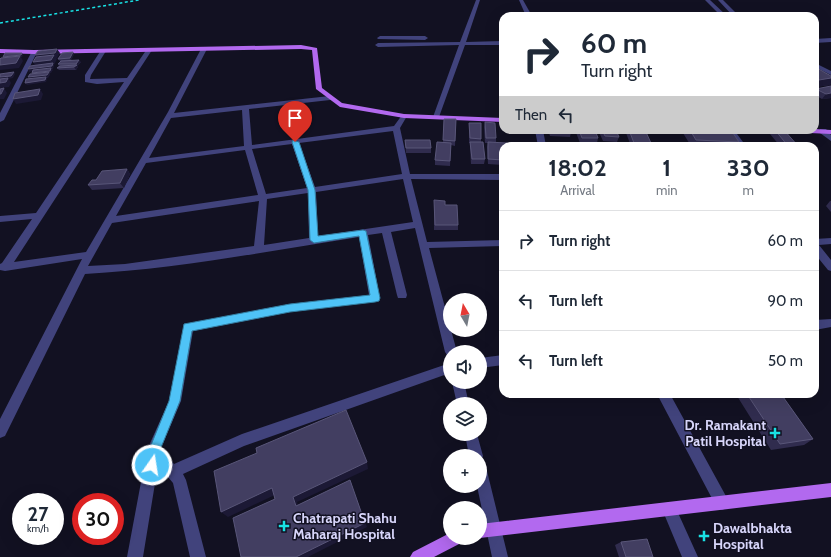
<!DOCTYPE html>
<html lang="en">
<head>
<meta charset="utf-8">
<style>
  body { margin:0; font-family:Cabin,sans-serif; background:#f6f6f7; color:#1f2937; height:100vh; display:flex; flex-direction:column; font-size:15px; white-space:nowrap }
  * { box-sizing:border-box; margin:0 }
  p { font-size:13px; color:#747a83 }
  .icon { flex:none; width:22px; height:22px; fill:none; stroke:currentColor; stroke-width:2; stroke-linecap:round; stroke-linejoin:round }
  .map { position:relative; flex:1; overflow:hidden }
  .side { position:absolute; left:499px; top:142px; width:320px; height:256px; display:flex; flex-direction:column; background:#fff; border-radius:12px; box-shadow:0 4px 16px #0002 }
  .side>* { flex:none }
  .hud { position:absolute; left:499px; top:12px; width:320px; height:122px; border-radius:12px; box-shadow:0 4px 16px #0002; background:#fff; color:#1f2937; overflow:hidden }
  .needle { width:26px; rotate:350deg }
  .buttons { position:absolute; left:443px; top:293px; display:grid; gap:8px }
  .buttons a { display:grid; place-items:center; width:44px; height:44px; border-radius:50%; background:#fff; box-shadow:0 4px 16px #0002; font-size:20px }
  .speed { position:absolute; left:12px; top:493px; display:flex; gap:8px; font-size:20px; font-weight:700; text-align:center }
  .speed>* { display:grid; place-content:center; width:52px; height:52px; border-radius:50%; background:#fff; box-shadow:0 4px 16px #0002; line-height:1 }
  .speed small { font-size:10px; font-weight:400 }
  .speed .limit { border:6px solid #d22; background:#fff; color:#111 }
  .pin { position:absolute; display:grid; place-items:center; width:34px; height:34px; color:#fff; margin:-41px -17px; border-radius:50% 50% 50% 0; rotate:-45deg; box-shadow:0 0 4px #0007 }
  .pin .icon { rotate:45deg }
  .me { position:absolute; width:44px; margin:-22px; rotate:13deg; stroke-linejoin:round; filter:drop-shadow(0 0 3px #0008) }
  .turn { display:flex; align-items:center; gap:14px; height:84px; padding:0 16px; font-size:18px }
  .turn .icon { width:52px; height:52px; stroke-width:2.5 }
  .turn b { display:block; font-size:28px; line-height:34px }
  .then { display:flex; align-items:center; height:38px; padding:0 16px; background:#0003; gap:8px; font-size:15px }
  .eta { display:flex; justify-content:space-evenly; align-items:center; height:68px; text-align:center }
  .eta b { font-size:24px; font-weight:800; line-height:28px }
  ul { padding:0; list-style:none }
  li { display:flex; align-items:center; gap:12px; height:60px; padding:0 16px; border-top:1px solid #e0e1e3 }
  li div { flex:1 }
  li b { display:block; font-size:15px }
  li em { font-style:normal }
  .map>svg:first-child { display:block }
</style>
</head>
<body>
<div class="map">
<svg width="831" height="557" viewBox="0 0 831 557">
  <rect width="100%" height="100%" fill="#121122"/>
  <g fill="none" stroke-linecap="round" stroke-linejoin="round">
    <path fill="#41437c" fill-rule="evenodd" d="M476,0H480L466,42L503,41V45H465L439,117L434,118L433,117L459,45L378,47L375,45L378,43L460,42Z
      M519,0H523L532,16H526Z
      M705,0H710L727,16H721Z
      M718,0H723L739,16H733Z
      M380,36H425L428,38L425,40L378,39L377,38Z
      M831,38V42L815,43V39Z
      M204,47L207,49L174,113L330,96L333,98L330,100L249,109L252,145L394,126L402,115H406L407,116L400,128L410,174H503V180L411,179L427,242L503,240V246L429,248L457,352H450V357L447,355L445,352L415,228L391,232L407,295L406,298H398L397,295L382,233L368,235L380,298L379,301L290,312L193,331L181,401L161,448L174,464L242,434L450,363V373L244,446L183,474L186,480L206,557H190L173,483L158,465L143,557H127L147,450L169,401L184,324L290,304L369,295L359,237C268,251 177,269 85,274L5,436L0,438V419L82,259L5,271L0,270V264L2,263L32,219L0,222V216L36,213L124,82L97,84L85,82V75L101,50L106,51L91,75L90,79L127,78L147,49H151L152,50L14,262L86,252L168,112L201,49ZM242,110L244,146L149,158L171,118ZM393,131L402,174L315,187L299,143ZM292,144L307,188L266,194L252,149ZM245,150L258,195L116,216L146,163ZM403,179L413,222L318,236L316,192ZM308,193L309,238L264,245L267,199ZM259,201L254,246L125,264L88,266L112,223Z
      M32,51L37,52L4,120L0,122V113Z
      M815,63L831,71V75L815,67Z
      M820,129H826L831,135V141L820,133Z
      M535,130H543L546,146H538Z
      M726,130H734L746,146H738Z
      M831,238V244L819,245L831,260V271L828,270L815,254V239Z
      M831,319V327L815,330V320Z
      M503,355V365L480,368V358Z
      M452,382H464L469,404H457Z
      M657,394H670L727,498L729,503L727,508L722,510L717,508Z
      M465,434H477L483,456L481,461L480,456H469Z
      M480,464L485,466L487,471L508,557H492L477,486H480Z
      M669,502L674,504L698,557H682L662,509L664,504Z"/>
    <path fill="#b269ef" fill-rule="evenodd" d="M301,45L317,48L322,88L342,103L404,114L503,118V122L404,118L340,107L316,89L312,50L301,49L34,54L0,53V49L34,50Z
      M815,129L831,130V134L787,132L783,130Z
      M831,483V497L480,538H479L480,524Z
      M450,533V538H463L461,543L434,557H410L413,552Z"/>
    <path stroke="#19e1e4" stroke-width="1.5" stroke-dasharray="3 2.5" stroke-linecap="butt" d="M0,23L139,0"/>
  </g>
  <path fill="#302c4e" d="M74,54L71,60L65,61L81,62L77,66L78,67L76,70H59L57,68L59,66L58,64L61,61H60L58,59Z
    M815,67L831,76V83L830,85L815,87Z
    M831,86V98L822,99L815,95V90L816,89Z
    M444,119H456L455,146L451,145L450,166L435,165V160L443,142Z
    M485,122L496,138V143L503,146V165L488,164L487,147L488,143H485L484,127Z
    M469,123L481,139V142L485,159L484,164H471L470,147V143H469Z
    M548,130H571V132L570,137L550,136Z
    M575,130H595L598,138L597,143H580Z
    M598,130H616L619,137L617,142L603,141Z
    M627,130H645L651,143L650,146H631L626,133Z
    M685,130H731L739,142L737,146H691L683,133Z
    M773,130H784L798,146H780L770,134Z
    M405,140L431,148V153H406Z
    M127,169L130,174L124,188L92,190L88,185L96,180Z
    M830,201H831V212L826,206Z
    M434,205H445L458,225V230H434Z
    M739,394H781L813,439L804,445L771,450L737,396Z
    M621,542L653,557H619L615,545Z"/>
  <path fill="#1c1935" d="M57,49L60,53L57,58H56L57,59L54,65V66L53,69H52L53,70L51,73H50V75L48,78H47V79L46,82L27,85L25,83L30,79L28,77L33,75L32,73L51,69L29,72L28,69L36,67L33,62L37,59L35,55Z
    M73,52L74,54L71,60L70,58Z
    M22,53L23,55L22,57H21L23,61L19,68L0,70V65L4,59L3,57Z
    M79,60L81,62L77,66L76,64Z
    M77,65L78,67L76,70L74,67Z
    M14,72L15,74L13,78L9,79L11,83L9,87L0,88V77Z
    M831,78V83L830,85L815,87L819,80Z
    M4,88L7,93L4,99H0V94Z
    M40,89L43,94L41,100L16,104L13,99Z
    M831,93V98L822,99L826,94Z
    M127,169L130,174L124,188L120,183Z
    M367,462L368,469L297,502L300,511L296,506L293,497Z
    M350,480L367,527L308,557H296Z
    M272,488L277,494L228,517L221,512Z"/>
  <path fill="#423e61" stroke="#595679" d="M57,49L55,53L35,55L38,51Z
    M73,52L70,58L58,59L62,53Z
    M5,53H22L21,55L3,57Z
    M54,55L51,60L33,62L36,57Z
    M20,56L16,63L0,65V59L1,58Z
    M79,60L76,64H58L61,61Z
    M53,63L52,66L28,69L30,66Z
    M77,65L74,67L57,68L60,66Z
    M815,67L831,76V78L819,80L815,77Z
    M51,68L50,71L32,73L33,70Z
    M14,72L11,76L0,77V74Z
    M49,72L47,75L28,77L30,74Z
    M46,77L45,80L25,83L26,79Z
    M8,78L6,82L0,83V79Z
    M831,86V93L826,94L816,89Z
    M4,88L1,94H0V89Z
    M40,89L38,95L13,99L15,93Z
    M444,119H456L455,141L443,140Z
    M485,122L495,123L496,138H486Z
    M469,123H481V139L470,138Z
    M551,130H571V132L551,131Z
    M579,130H595L598,138H582Z
    M602,130H616L619,137L605,136Z
    M629,130H645L651,143H634Z
    M690,130H731L739,142L696,140Z
    M775,130H784L798,146H788Z
    M405,140H430L431,148H406Z
    M437,142L451,143L450,161L435,160Z
    M470,142H483L485,159H472Z
    M488,142L507,143L508,146H503V160L488,159Z
    M566,145H576V146H566Z
    M127,169L120,183L88,185L92,180H96L102,171Z
    M434,200L445,201V205H457L458,225H435Z
    M747,394H781L813,439L780,444Z
    M346,410L367,462L293,497L296,506L350,480L365,523L296,557H241L233,518L275,499L272,488L221,512L214,471L257,453L256,448Z
    M647,539L653,557H626L621,542Z"/>
  <path fill="#4fc3f7" stroke="#337fa1" d="M293,140L299,142L315,190L318,236L363,230L366,231L380,298L379,301L375,302L290,312L192,331L180,401L160,450L156,470L152,471L147,470L146,465L149,450L169,401L184,324L290,304L370,295L359,236L314,243L310,240L308,190L292,142Z"/>
  <g fill="#19e1e4" stroke="#121122" stroke-width="1.5">
    <path d="M773 427h4v4h4v4h-4v4h-4v-4h-4v-4h4z"/>
    <path d="M282 520h4v4h4v4h-4v4h-4v-4h-4v-4h4z"/>
    <path d="M702 530h4v4h4v4h-4v4h-4v-4h-4v-4h4z"/>
  </g>
  <g text-anchor="middle" stroke-width="3" stroke-linejoin="round" paint-order="stroke">
    <g font-size="14" font-weight="bold" fill="#d8d6fb" stroke="#121122" text-anchor="start">
      <text x="766" y="430" text-anchor="end">Dr. Ramakant<tspan x="766" dy="16">Patil Hospital</tspan></text>
      <text x="293" y="523">Chatrapati Shahu<tspan x="293" dy="16">Maharaj Hospital</tspan></text>
      <text x="713" y="533">Dawalbhakta<tspan x="713" dy="16">Hospital</tspan></text>
    </g>
  </g>
</svg>
<div class="buttons">
<a><svg class="needle" viewBox="-14 -14 28 28"><path d="M0-13l5 13h-10z" fill="#e53935"/><path d="M0 13l5-13h-10z" fill="#747a83"/></svg></a>
<a><svg class="icon" aria-label="sound" viewBox="0 0 24 24"><path d="M4 9h4l5-4v14l-5-4H4zM17 9q2 3 0 6"/></svg></a>
<a><svg class="icon" aria-label="layers" viewBox="0 0 24 24"><path d="M12 4l9 5-9 5-9-5zM3 14l9 5 9-5"/></svg></a>
<a>+</a>
<a>−</a>
</div>
<div class="speed"><div>27<small>km/h</small></div><div class="limit">30</div></div>
<div class="pin" style="left:295px;top:142px;background:#d93025"><svg class="icon" aria-label="arrive" viewBox="0 0 24 24"><path d="M6 21V4h12l-3 4 3 4H6"/></svg></div>
<svg class="me" style="left:152px;top:465px" viewBox="-20 -20 40 40"><circle r="17" fill="#4fc3f7" stroke="#fff" stroke-width="3"/><path d="M0-11L8 9 0 5-8 9z" fill="#fff"/></svg>
<div class="hud">
<div class="turn"><svg class="icon" aria-label="right" viewBox="0 0 24 24"><path d="M7 20v-9h11M14 6l5 5-5 5"/></svg><div><b>60 m</b>Turn right</div></div>
<div class="then">Then<svg class="icon" aria-label="left" viewBox="0 0 24 24"><path d="M17 20v-9H6M10 6l-5 5 5 5"/></svg></div>
</div>
<section class="side">
<div class="eta">
<div><b>18:02</b><p>Arrival</p></div>
<div><b>1</b><p>min</p></div>
<div><b>330</b><p>m</p></div>
</div>
<ul>
<li><svg class="icon" aria-label="right" viewBox="0 0 24 24"><path d="M7 20v-9h11M14 6l5 5-5 5"/></svg><div><b>Turn right</b></div><em>60 m</em></li>
<li><svg class="icon" aria-label="left" viewBox="0 0 24 24"><path d="M17 20v-9H6M10 6l-5 5 5 5"/></svg><div><b>Turn left</b></div><em>90 m</em></li>
<li><svg class="icon" aria-label="left" viewBox="0 0 24 24"><path d="M17 20v-9H6M10 6l-5 5 5 5"/></svg><div><b>Turn left</b></div><em>50 m</em></li>
</ul>
</section>
</div>
</body>
</html>
